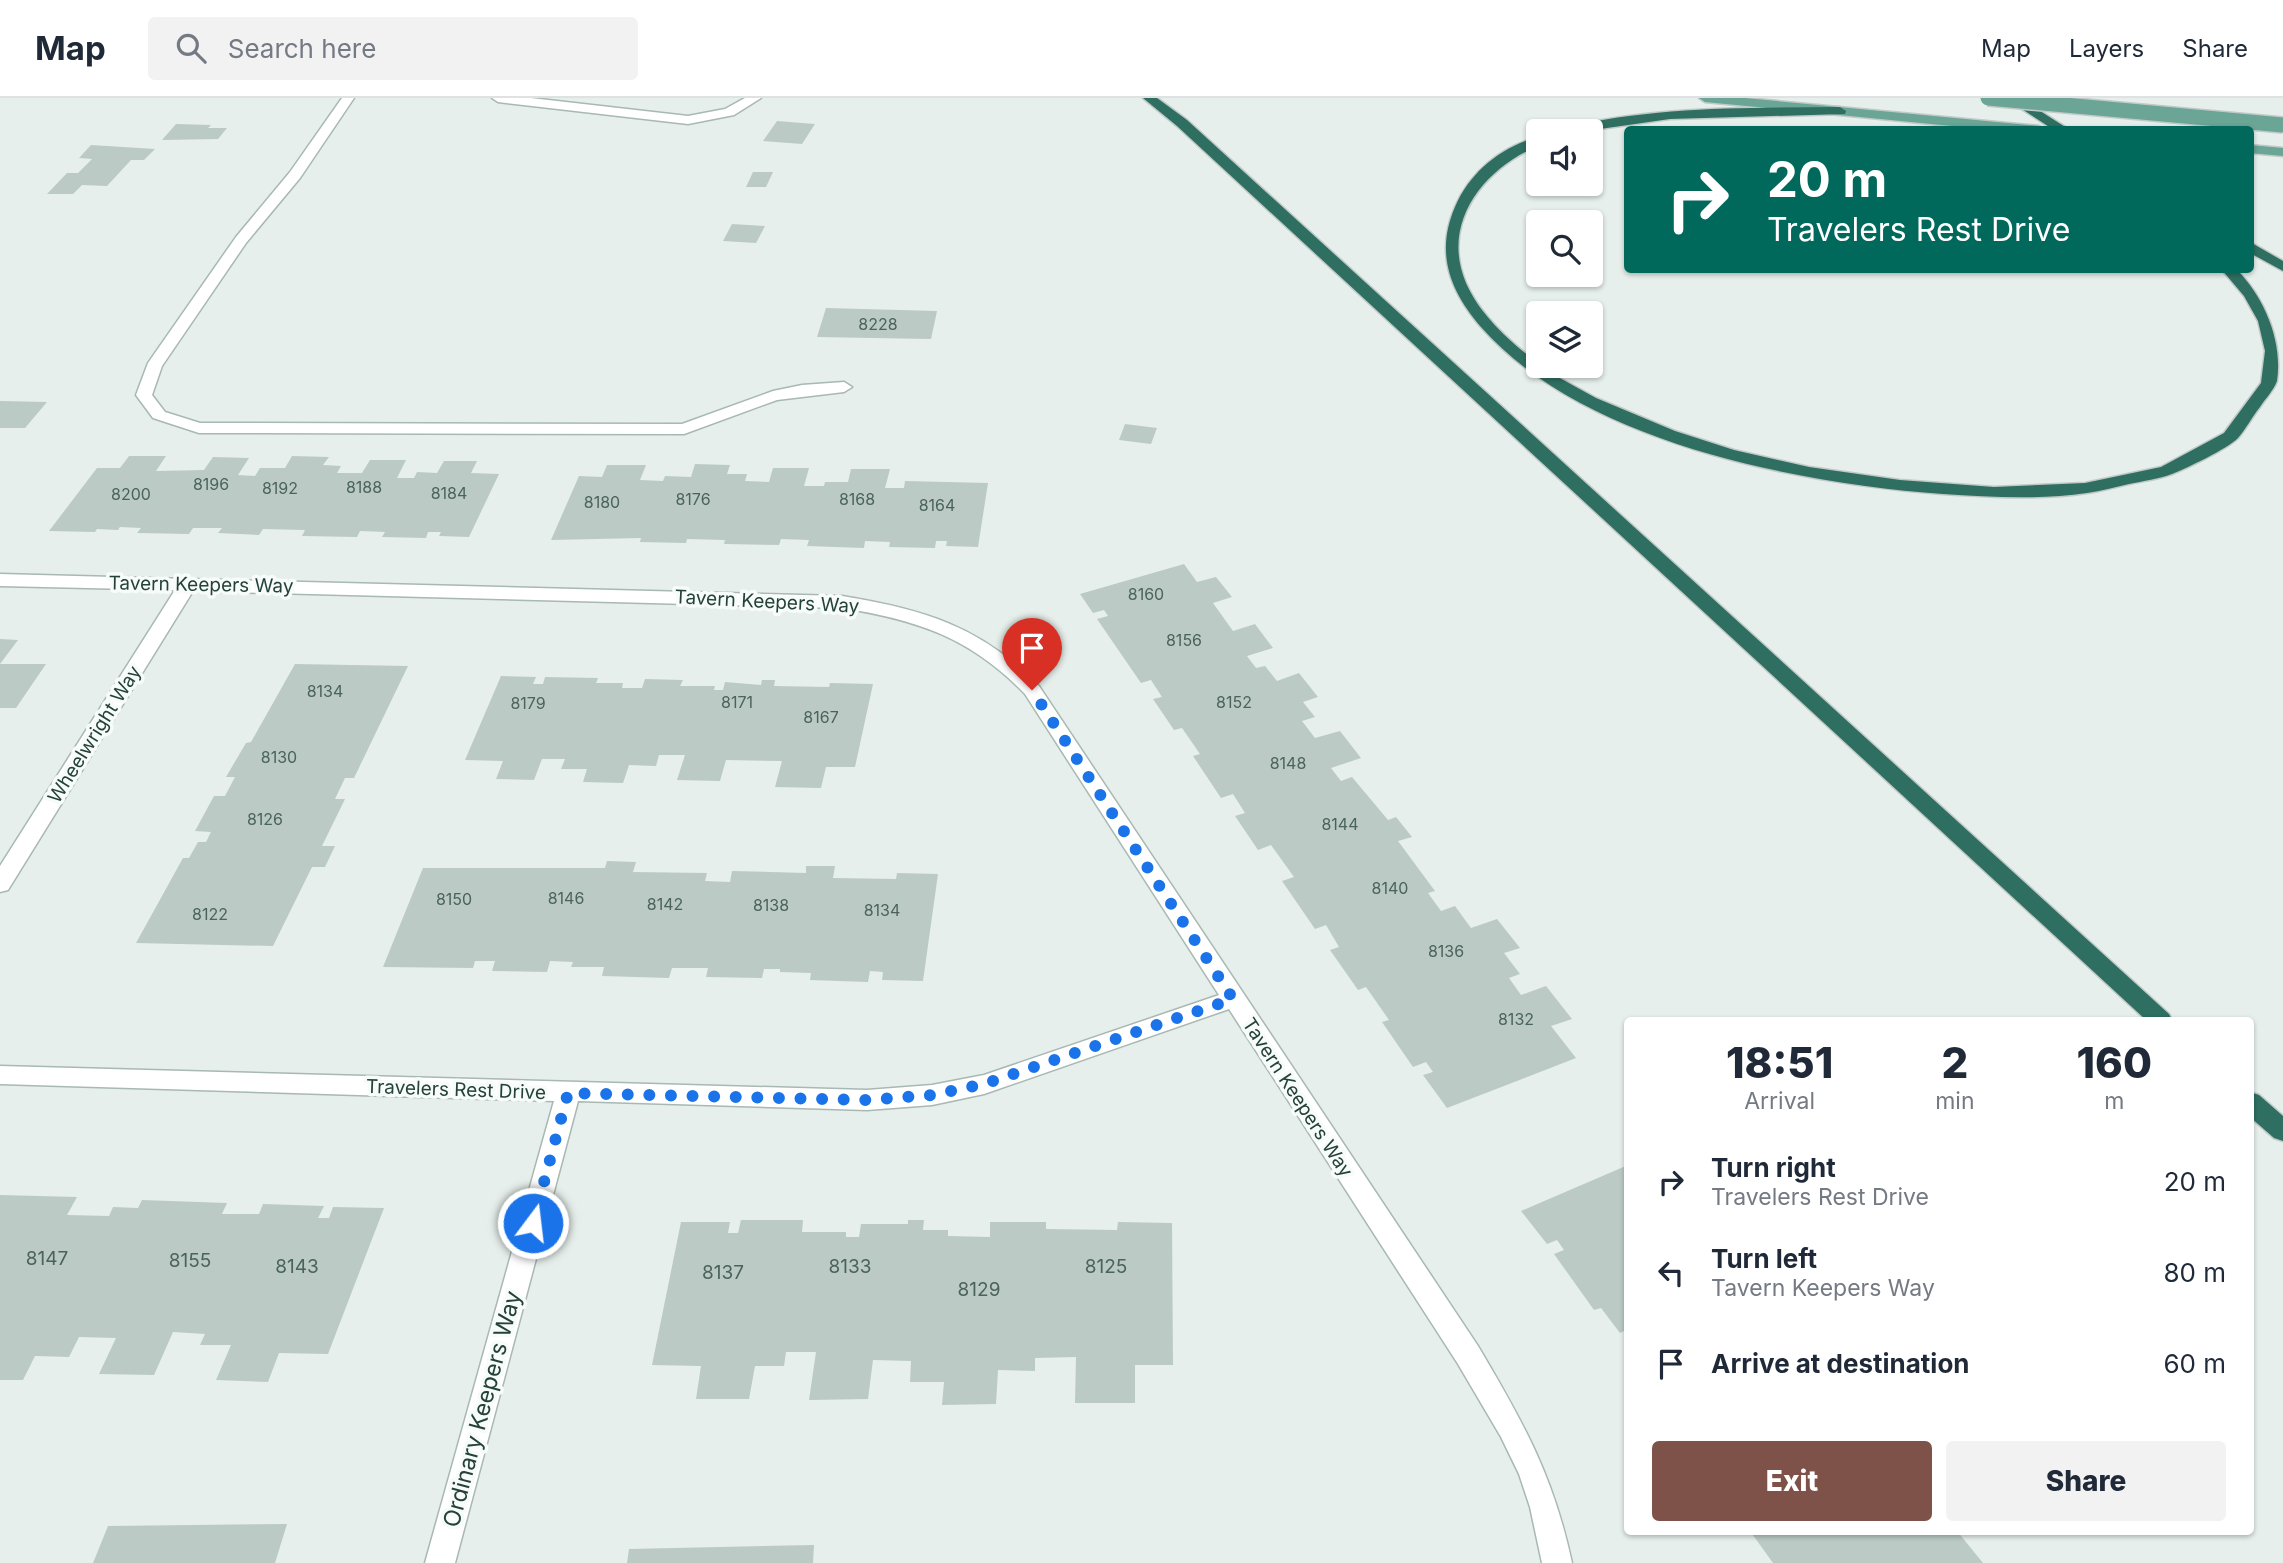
<!DOCTYPE html>
<html lang="en">
<head>
<meta charset="utf-8">
<style>
  body { margin:0; font-family:Inter,sans-serif; background:#f2f2f3; color:#1f2937; height:100vh; display:flex; flex-direction:column; font-size:26px; white-space:nowrap }
  * { box-sizing:border-box; margin:0 }
  p { font-size:23px; color:#747a83 }
  .icon { flex:none; width:38px; height:38px; fill:none; stroke:currentColor; stroke-width:2; stroke-linecap:round; stroke-linejoin:round }
  .map { position:relative; flex:1; overflow:hidden }
  .details { position:absolute; left:1624px; top:919px; width:630px; height:518px; display:flex; flex-direction:column; background:#fff; border-radius:7px; box-shadow:0 2px 5px #0004 }
  .details>* { flex:none }
  .banner { position:absolute; left:1624px; top:28px; width:630px; height:147px; border-radius:7px; box-shadow:0 2px 5px #0004; background:#00695c; color:#fff; overflow:hidden }
  .buttons { position:absolute; left:1526px; top:21px; display:grid; gap:14px }
  .buttons a { display:grid; place-items:center; width:77px; height:77px; border-radius:7px; background:#fff; box-shadow:0 2px 5px #0004; font-size:35px }
  .pin { position:absolute; display:grid; place-items:center; width:60px; height:60px; color:#fff; margin:-72px -30px; border-radius:50% 50% 50% 0; rotate:-45deg; box-shadow:0 0 7px #0007 }
  .pin .icon { rotate:45deg }
  .me { position:absolute; width:77px; margin:-38px; rotate:15deg; stroke-linejoin:round; filter:drop-shadow(0 0 5px #0008) }
  .turn { display:flex; align-items:center; gap:24px; height:147px; padding:0 28px; font-size:32px }
  .turn .icon { width:91px; height:91px; stroke-width:2.5 }
  .turn b { display:block; font-size:49px; line-height:60px }
  .eta { display:flex; justify-content:space-evenly; align-items:center; height:119px; text-align:center }
  .eta b { font-size:42px; font-weight:800; line-height:49px }
  .button { display:flex; gap:14px; margin-top:auto; padding:14px 28px }
  .button a { flex:1; height:80px; border-radius:7px; background:#7f5249; color:#fff; font-size:28px; font-weight:800; line-height:80px; text-align:center }
  .button a+a { background:#f2f2f3; color:#1f2937 }
  ul { padding:0; list-style:none }
  li { display:flex; align-items:center; gap:21px; height:91px; padding:0 28px }
  li div { flex:1 }
  li b { display:block; font-size:26px }
  li em { font-style:normal }
  header { display:flex; align-items:center; gap:42px; box-sizing:border-box; height:98px; padding:0 35px; background:#fff; border-bottom:2px solid #e0e1e3 }
  header strong { font-size:33px }
  nav { display:flex; gap:38px; margin-inline-start:auto; font-size:24px }
  .search { width:490px; height:63px; background:#f2f2f3; display:flex; align-items:center; gap:18px; box-sizing:border-box; padding:0 24px; border-radius:7px; color:#747a83; font-size:26px }
  .map>svg:first-child { display:block }
</style>
</head>
<body>
<header>
<strong>Map</strong>
<div class="search"><svg class="icon" aria-label="search" viewBox="0 0 24 24"><circle cx="10" cy="10" r="6"/><path d="M15 15l6 6"/></svg>Search here</div>
<nav><a>Map</a><a>Layers</a><a>Share</a></nav>
</header>
<div class="map">
<svg width="2283" height="1465" viewBox="0 0 2283 1465">
  <rect width="100%" height="100%" fill="#e6efeb"/>
  <path fill="#bbcac4" d="M777,23L815,26L802,46L763,43Z
    M176,26L211,27L208,30H227L218,41L162,42Z
    M91,47L155,51L144,62H131L107,88L82,87L73,96H47L67,75H78L92,61L79,60Z
    M753,74H773L766,89H746Z
    M732,126L765,128L756,145L723,143Z
    M826,210L937,213L931,241L817,239Z
    M0,303L47,304L25,330H0Z
    M1125,326L1157,330L1151,346L1119,342Z
    M129,358H166L156,373L204,372L213,359L249,360L238,377L255,378L260,370H285L292,358L329,359L323,367L341,368L337,375H362L370,362H406L397,380H414L417,374L437,375L444,363H477L471,375L499,376L469,439L439,438L441,434H428L426,440L382,439L385,434L360,433L357,439L302,438L305,432L263,431L259,437L218,435L222,430H193L189,436L137,435L141,430L120,429L118,432L97,431L95,434L49,433L97,370H120Z
    M695,366L730,367L727,376H747L745,383L769,384L773,370H809L804,388H824L825,384H848L851,371H890L885,390H904L905,383L988,385L978,449L946,448L947,443H936L935,450L889,449L890,444L865,443L864,450L807,448L809,442L781,441L779,447L724,446L725,442L687,441L686,445L640,444L641,440L551,442L579,378L602,379L607,367H646L640,382L663,383L665,378L691,379Z
    M1184,466L1197,484L1216,479L1232,499L1213,505L1233,533L1255,526L1273,550L1247,558L1256,570L1265,568L1277,583L1299,575L1318,599L1303,604L1315,619L1302,623L1315,640L1340,633L1361,660L1331,670L1341,683L1352,679L1388,722L1396,719L1412,739L1398,743L1435,793L1428,795L1441,813L1455,808L1471,830L1497,821L1520,850L1504,855L1520,876L1509,880L1521,897L1546,888L1572,921L1551,928L1576,960L1447,1010L1423,977L1433,974L1426,964L1413,969L1382,924L1389,922L1366,889L1358,892L1330,852L1339,849L1326,827L1315,831L1282,783L1294,779L1271,747L1258,752L1235,718L1245,715L1233,696L1221,700L1193,658L1200,656L1182,630L1174,632L1153,601L1162,599L1151,582L1141,585L1097,521L1108,518L1104,512L1093,515L1080,496Z
    M0,541L18,542L0,566H46L16,610H0Z
    M295,566L408,568L354,680H345L335,701H345L322,748H335L325,769H312L273,848L136,845L183,760H189L198,744H206L211,734L195,733L214,698H225L235,679H226L246,645L251,644Z
    M501,578L536,579L533,586H543L545,579L598,580L596,585H623L622,590H642L645,581L683,582L680,588H715L714,592H723L725,584L761,587L762,582H775L774,588L829,589L830,585L873,586L855,669H826L821,690L775,689L782,663L726,662L720,683L677,682L685,657H659L656,668L629,667L623,685L583,684L587,671H561L565,661H542L534,682L496,681L503,663L465,662Z
    M607,763L636,764L633,774L707,775L705,783L730,784L732,773L806,775V768H835L833,780L896,781L897,775L938,776L923,883L882,882L883,874L870,873L868,884L810,882L811,875L780,874V871H764L762,880L706,879L708,870H672L669,880L602,878L604,869H571L573,864L550,863L547,874L492,873L495,863H475L473,870L383,869L423,770H605Z
    M1628,1067V1231L1620,1235L1601,1210L1594,1212L1554,1156L1564,1152L1557,1142L1547,1146L1521,1113Z
    M0,1097L77,1099L67,1117L109,1118L113,1109L138,1110L142,1102L227,1105L222,1116H259L263,1106L324,1108L318,1120H329L333,1109L384,1110L328,1256L279,1255L268,1284L216,1282L231,1247H200L205,1236L173,1234L154,1277L99,1276L116,1240L79,1239L69,1259L35,1258L23,1282H0Z
    M741,1122H803L802,1134H846V1139H859L861,1126H908V1122H924L923,1132H948V1138L990,1139V1124H1046V1131L1117,1132L1118,1124L1172,1125L1173,1267H1135V1305H1075L1076,1259L1035,1260V1273L998,1272L996,1306L942,1307L944,1284H910L911,1263L873,1262L868,1301L809,1302L816,1254H786L784,1268H755L749,1301H696L701,1268L652,1267L681,1124H730L728,1135H738Z
    M287,1426L275,1465H93L108,1428Z
    M1750,1433H1957L1983,1465H1773Z
    M814,1447L813,1465H627L629,1451Z"/>
  <g fill="none" stroke-linecap="round" stroke-linejoin="round">
    <defs>
      <path id="minor" d="M342,0H354L300,80L246,145L162,268L152,297L165,314L200,325L682,326L773,293L802,287L844,284L852,289L844,294L777,302L684,336L199,335L153,320L136,297L148,265L236,139L290,74Z
        M492,0H531L688,18L725,11L745,0H761L734,17L688,26L498,4Z
        M0,476L842,498C922,511 981,528 1039,588L1478,1248C1523,1324 1553,1377 1572,1465H1542L1530,1409L1519,1376L1501,1339L1458,1266L1229,911L984,996L932,1007L867,1012L578,1003L455,1465H425L554,1003L0,986V968L867,992L932,987L984,977L1219,897L1025,596C971,540 918,522 842,510L193,493L8,792L0,794V768L175,492L0,488Z"/>
      <path id="major" d="M1699,0H1745L2039,28L2045,32H1993L1705,4Z
        M2250,47L2283,50V58L2250,55Z"/>
      <path id="highway" d="M1143,0H1157L1187,22L2169,916L2172,922H2146L1177,28Z
        M2005,0H2020L2070,32H2054Z
        M1840,9L1846,13L1845,16L1670,21L1586,33H1562L1564,30C1655,8 1747,10 1840,9Z
        M1538,39V48C1485,70 1440,124 1466,185C1480,217 1510,244 1538,265V268L1596,300L1675,333L1734,352L1809,369L1900,382L1994,389L2085,385L2161,369L2224,335L2261,285L2265,253L2258,223L2244,198L2222,172H2237C2264,199 2283,243 2277,283C2274,292 2265,301 2260,309C2252,319 2246,331 2238,340C2227,351 2187,370 2172,376C2159,381 2143,383 2129,386C2115,389 2101,393 2087,395C2040,402 1990,399 1943,396C1796,385 1582,344 1481,229C1450,193 1435,155 1455,109C1470,74 1501,49 1538,39Z
        M2250,144L2283,163V173L2250,155Z
        M2250,994L2259,997L2283,1018V1043L2274,1040L2250,1019Z"/>
    </defs>
    <use href="#minor" stroke="#a8b8b2" stroke-width="3"/>
    <use href="#major" stroke="#c2cac8" stroke-width="3"/>
    <use href="#highway" stroke="#c2cac8" stroke-width="3"/>
    <use href="#minor" fill="#fff" fill-rule="evenodd"/>
    <use href="#major" fill="#6aa596" fill-rule="evenodd"/>
    <use href="#highway" fill="#2f6f62" fill-rule="evenodd"/>
    <defs>
      <path id="major-bridge" d="M1988,0L2283,27"/>
    </defs>
    <use href="#major-bridge" stroke="#c2cac8" stroke-width="18" stroke-linecap="butt"/>
    <use href="#major-bridge" stroke="#6aa596" stroke-width="15"/>
  </g>
  <g fill="none" stroke-linecap="round" stroke-linejoin="round">
    <path stroke="#1a73e8" stroke-width="12" stroke-dasharray="0 21.6" d="M533,1125L568,995L867,1002L932,997L984,986L1233,901L1032,592"/>
  </g>
  <g text-anchor="middle" stroke-width="7" stroke-linejoin="round" paint-order="stroke">
    <g font-size="16" fill="#4a645c">
      <text x="878" y="232">8228</text>
      <text x="211" y="392">8196</text>
      <text x="364" y="395">8188</text>
      <text x="280" y="396">8192</text>
      <text x="449" y="401">8184</text>
      <text x="131" y="402">8200</text>
      <text x="693" y="407">8176</text>
      <text x="857" y="407">8168</text>
      <text x="602" y="410">8180</text>
      <text x="937" y="413">8164</text>
      <text x="1146" y="502">8160</text>
      <text x="1184" y="548">8156</text>
      <text x="325" y="599">8134</text>
      <text x="737" y="610">8171</text>
      <text x="1234" y="610">8152</text>
      <text x="528" y="611">8179</text>
      <text x="821" y="625">8167</text>
      <text x="279" y="665">8130</text>
      <text x="1288" y="671">8148</text>
      <text x="265" y="727">8126</text>
      <text x="1340" y="732">8144</text>
      <text x="1390" y="796">8140</text>
      <text x="566" y="806">8146</text>
      <text x="454" y="807">8150</text>
      <text x="665" y="812">8142</text>
      <text x="771" y="813">8138</text>
      <text x="882" y="818">8134</text>
      <text x="210" y="822">8122</text>
      <text x="1446" y="859">8136</text>
      <text x="1516" y="927">8132</text>
    </g>
    <g font-size="19" fill="#24423a" stroke="#f7fbf9">
      <text transform="translate(201 486) rotate(1)" y="7">Tavern Keepers Way</text>
      <text transform="translate(767 503) rotate(3)" y="7">Tavern Keepers Way</text>
      <text transform="translate(94 636) rotate(-58)" y="7">Wheelwright Way</text>
      <text transform="translate(456 991) rotate(2)" y="7">Travelers Rest Drive</text>
      <text transform="translate(1298 999) rotate(57)" y="7">Tavern Keepers Way</text>
    </g>
    <g font-size="19" fill="#4a645c">
      <text x="47" y="1167">8147</text>
      <text x="190" y="1169">8155</text>
      <text x="297" y="1175">8143</text>
      <text x="850" y="1175">8133</text>
      <text x="1106" y="1175">8125</text>
      <text x="723" y="1181">8137</text>
      <text x="979" y="1198">8129</text>
    </g>
    <g font-size="23" fill="#24423a" stroke="#f7fbf9">
      <text transform="translate(482 1311) rotate(-75)" y="8">Ordinary Keepers Way</text>
    </g>
  </g>
</svg>
<div class="buttons">
<a><svg class="icon" aria-label="sound" viewBox="0 0 24 24"><path d="M4 9h4l5-4v14l-5-4H4zM17 9q2 3 0 6"/></svg></a>
<a><svg class="icon" aria-label="search" viewBox="0 0 24 24"><circle cx="10" cy="10" r="6"/><path d="M15 15l6 6"/></svg></a>
<a><svg class="icon" aria-label="layers" viewBox="0 0 24 24"><path d="M12 4l9 5-9 5-9-5zM3 14l9 5 9-5"/></svg></a>
</div>
<div class="pin" style="left:1032px;top:592px;background:#d93025"><svg class="icon" aria-label="arrive" viewBox="0 0 24 24"><path d="M6 21V4h12l-3 4 3 4H6"/></svg></div>
<svg class="me" style="left:533px;top:1125px" viewBox="-20 -20 40 40"><circle r="17" fill="#1a73e8" stroke="#fff" stroke-width="3"/><path d="M0-11L8 9 0 5-8 9z" fill="#fff"/></svg>
<div class="banner">
<div class="turn"><svg class="icon" aria-label="right" viewBox="0 0 24 24"><path d="M7 20v-9h11M14 6l5 5-5 5"/></svg><div><b>20 m</b>Travelers Rest Drive</div></div>
</div>
<section class="details">
<div class="eta">
<div><b>18:51</b><p>Arrival</p></div>
<div><b>2</b><p>min</p></div>
<div><b>160</b><p>m</p></div>
</div>
<ul>
<li><svg class="icon" aria-label="right" viewBox="0 0 24 24"><path d="M7 20v-9h11M14 6l5 5-5 5"/></svg><div><b>Turn right</b><p>Travelers Rest Drive</p></div><em>20 m</em></li>
<li><svg class="icon" aria-label="left" viewBox="0 0 24 24"><path d="M17 20v-9H6M10 6l-5 5 5 5"/></svg><div><b>Turn left</b><p>Tavern Keepers Way</p></div><em>80 m</em></li>
<li><svg class="icon" aria-label="arrive" viewBox="0 0 24 24"><path d="M6 21V4h12l-3 4 3 4H6"/></svg><div><b>Arrive at destination</b></div><em>60 m</em></li>
</ul>
<div class="button"><a>Exit</a><a>Share</a></div>
</section>
</div>
</body>
</html>
